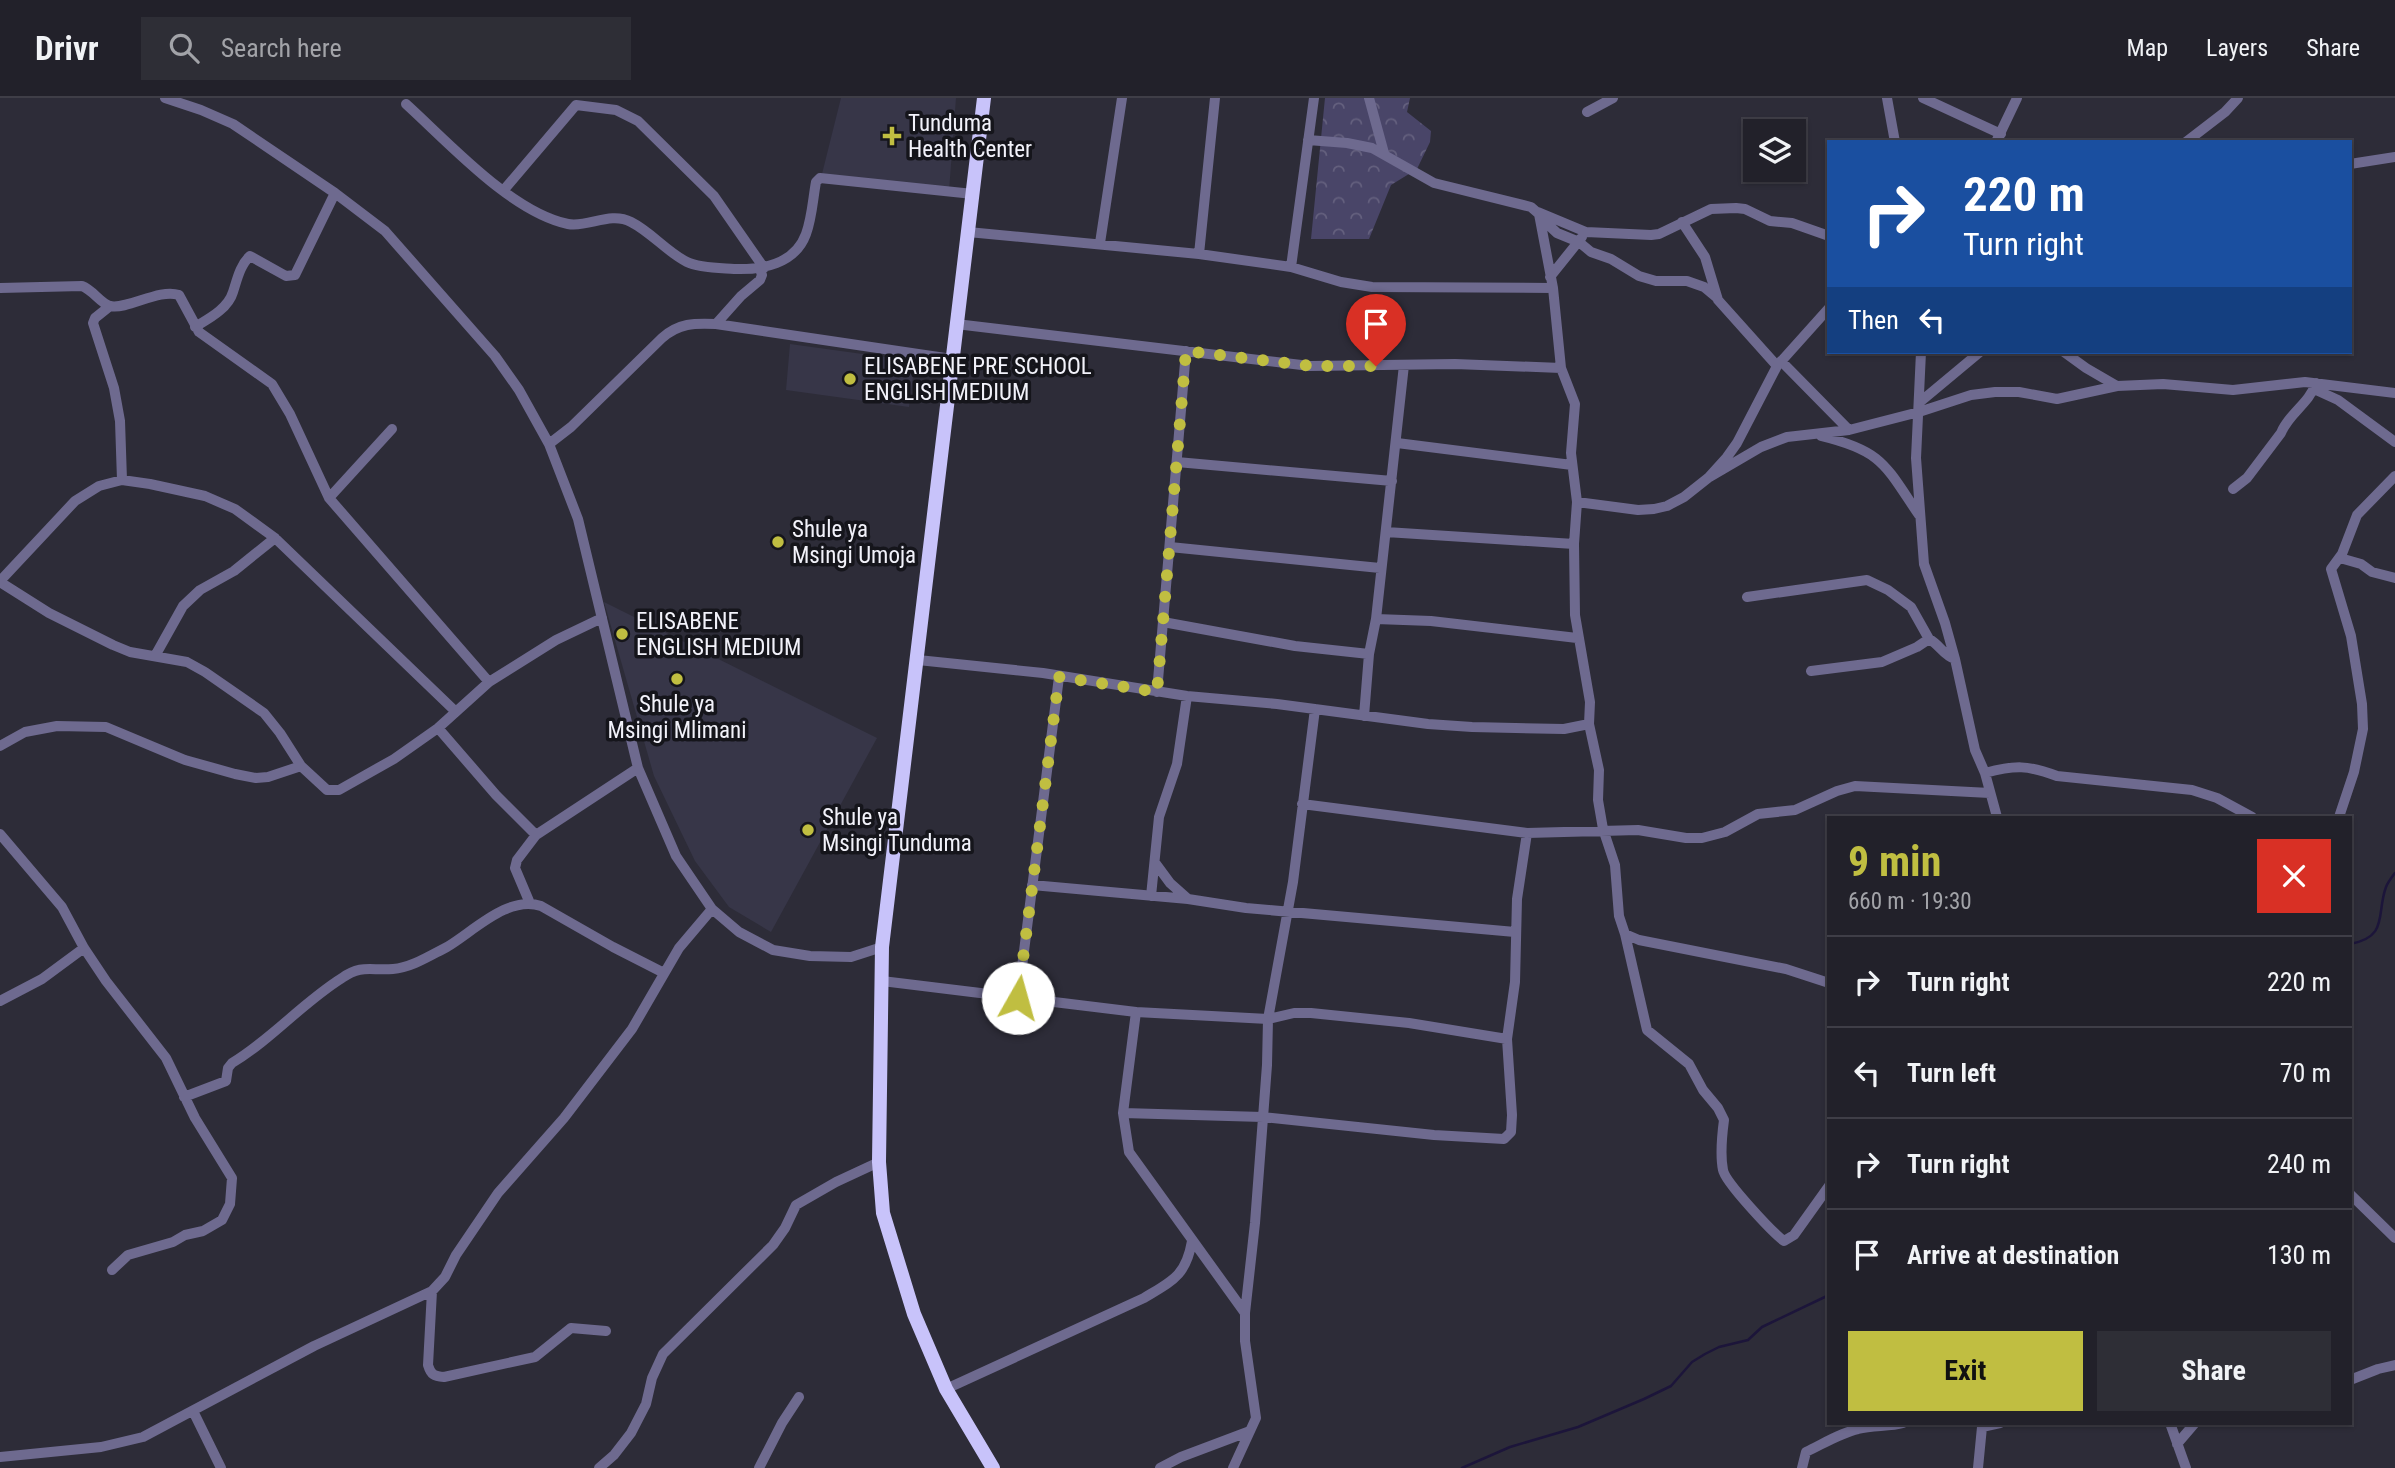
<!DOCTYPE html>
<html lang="en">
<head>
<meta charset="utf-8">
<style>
  body { margin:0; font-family:"Roboto Condensed",sans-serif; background:#2e2e36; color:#f1f3f6; height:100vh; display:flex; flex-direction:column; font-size:26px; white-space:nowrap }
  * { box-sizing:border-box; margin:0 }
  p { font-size:23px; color:#a2a3a8 }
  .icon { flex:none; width:38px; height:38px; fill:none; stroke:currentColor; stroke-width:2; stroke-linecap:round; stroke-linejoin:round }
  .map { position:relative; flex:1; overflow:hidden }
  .details { position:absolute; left:1827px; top:718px; width:525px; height:609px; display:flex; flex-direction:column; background:#22212a; border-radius:0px; box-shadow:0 2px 5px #0004,0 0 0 2px #3f3e47 }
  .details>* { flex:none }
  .banner { position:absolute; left:1827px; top:42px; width:525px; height:214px; border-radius:0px; box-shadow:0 2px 5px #0004,0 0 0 2px #3f3e47; background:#1a4fa0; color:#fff; overflow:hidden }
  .tools { position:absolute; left:1743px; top:21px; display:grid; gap:14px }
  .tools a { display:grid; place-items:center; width:63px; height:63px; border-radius:0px; background:#22212a; box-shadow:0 2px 5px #0004,0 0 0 2px #3f3e47; font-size:35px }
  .pin { position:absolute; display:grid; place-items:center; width:60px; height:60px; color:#fff; margin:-72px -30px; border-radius:50% 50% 50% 0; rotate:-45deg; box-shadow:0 0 7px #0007 }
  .pin .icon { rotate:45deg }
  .me { position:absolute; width:77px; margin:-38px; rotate:7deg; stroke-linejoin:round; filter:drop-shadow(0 0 5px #0008) }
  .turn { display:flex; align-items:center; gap:24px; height:147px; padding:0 21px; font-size:32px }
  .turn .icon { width:91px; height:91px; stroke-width:2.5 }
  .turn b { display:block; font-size:49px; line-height:60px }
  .then { display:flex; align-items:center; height:66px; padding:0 21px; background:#0003; gap:14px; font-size:26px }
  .round { display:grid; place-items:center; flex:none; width:74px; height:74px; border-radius:0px; background:#2e2e36 }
  .overview { display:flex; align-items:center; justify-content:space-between; height:119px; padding:0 21px }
  h1 { font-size:42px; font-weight:700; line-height:52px; color:#c0be41 }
  .button { display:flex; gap:14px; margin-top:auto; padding:14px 21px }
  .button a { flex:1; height:80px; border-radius:0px; background:#c0be41; color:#111; font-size:28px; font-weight:700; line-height:80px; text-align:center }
  .button a+a { background:#2e2e36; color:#f1f3f6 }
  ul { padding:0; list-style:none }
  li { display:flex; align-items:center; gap:21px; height:91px; padding:0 21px; border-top:2px solid #3f3e47 }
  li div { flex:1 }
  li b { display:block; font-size:26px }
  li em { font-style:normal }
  header { display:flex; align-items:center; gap:42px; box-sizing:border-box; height:98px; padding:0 35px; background:#22212a; border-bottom:2px solid #3f3e47 }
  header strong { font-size:33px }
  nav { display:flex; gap:38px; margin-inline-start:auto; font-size:24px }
  .search { width:490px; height:63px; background:#2e2e36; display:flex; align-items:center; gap:18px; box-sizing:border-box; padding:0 24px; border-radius:0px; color:#a2a3a8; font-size:26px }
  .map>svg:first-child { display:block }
</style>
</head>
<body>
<header>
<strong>Drivr</strong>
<div class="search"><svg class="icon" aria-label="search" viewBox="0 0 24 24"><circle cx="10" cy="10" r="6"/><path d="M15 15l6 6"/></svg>Search here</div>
<nav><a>Map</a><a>Layers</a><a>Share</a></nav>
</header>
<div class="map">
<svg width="2395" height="1370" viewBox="0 0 2395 1370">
  <defs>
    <pattern id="forest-crowns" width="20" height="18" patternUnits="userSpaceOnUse" patternTransform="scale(1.75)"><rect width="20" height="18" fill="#494568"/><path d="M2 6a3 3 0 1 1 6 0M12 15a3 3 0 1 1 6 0" fill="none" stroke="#64607e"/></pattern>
  </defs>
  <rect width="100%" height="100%" fill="#2d2c38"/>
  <path fill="#373648" d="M841,0H956L949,93L822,76Z
    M790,246L906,262L914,270L909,309L786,292Z
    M604,504L877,640L771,834L729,809L695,763L654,678Z"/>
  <path fill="url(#forest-crowns)" d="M1325,0H1410L1407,14L1431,33L1430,44L1417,71L1391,87L1369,141H1311Z"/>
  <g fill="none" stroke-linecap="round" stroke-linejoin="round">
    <path stroke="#1c153a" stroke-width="2.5" d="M2350,846C2389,839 2376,816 2386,789C2388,784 2392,779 2395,775
      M1462,1370L1510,1349L1578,1329L1644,1301L1671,1288L1692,1264L1705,1256L1719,1249L1748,1242L1762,1229L1829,1197"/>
    <path stroke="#6e6a8f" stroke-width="10" d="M165,0L201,12L233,26L335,95L385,133L495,258L519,292L549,346L578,421L638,670L676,758L712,811L739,834L773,852L810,858L851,859L882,849
      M1369,0L1384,55
      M1887,0L1895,44
      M1923,0L2001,36
      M406,6C448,44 511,114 568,126C588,130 610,113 631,124C651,134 667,154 687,164C699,170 721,170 734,171C762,172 795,166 806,136C812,120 813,100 816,84L820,80L973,96
      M1587,14L1613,0
      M1308,42L1347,45L1372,50L1434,85L1531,109L1539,116L1553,190L1561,270L1575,306L1571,355L1577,404L1574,446L1575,517L1590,604L1589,626L1599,672L1598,702L1603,731L1615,767L1619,818L1625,836L1639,842L1786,871L1829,885
      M1996,44L2017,0
      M2186,44L2225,14L2238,0
      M2350,66L2395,59
      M503,93L576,7L616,12L638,23L714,98L764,170
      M1538,114L1586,134L1651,137L1659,136L1711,111L1736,110L1745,111L1770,123L1792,125L1829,138
      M1540,119L1557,135L1579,144L1591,154L1611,161L1639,178L1656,183H1687L1704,189L1716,199
      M1682,124L1705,159L1718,202L1777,268
      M968,134L1199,156L1291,169L1341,184L1372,189L1553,190
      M1100,145L1122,0
      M1199,156L1215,0
      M1291,169L1314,0
      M1550,179L1582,139
      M0,190L82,188C93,192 100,205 110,208C128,212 159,190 179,197L199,234L272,286L290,316L329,400L489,584
      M110,208L95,220L93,225L114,290L120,323L122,382
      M716,226L741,198L760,182L762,177L760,171
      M956,226L1310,268L1455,266L1561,270
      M195,229C208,221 228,211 233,194C237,182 240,167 250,158L286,178L295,177L335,95
      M1921,254L1916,360L1924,466L1945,525L1955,561L1975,652L1985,675L1997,719
      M2064,254L2086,270L2117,288
      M1781,263L1849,332
      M2314,291L2338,302L2395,344
      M1920,304L1980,254
      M1821,338C1883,353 1885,367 1919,417
      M1397,345L1572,367
      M549,346L571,329L662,240C679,225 694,225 716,226L952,261
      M1177,364L1392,383
      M1708,380L1761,349L1787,339L1849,332L1919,314L1971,297L1995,294H2019L2057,301L2117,288L2163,286L2233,292L2305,284L2395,295
      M2233,391L2247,380L2281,335C2289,315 2309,306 2316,285
      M329,400L392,331
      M1577,404L1638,412L1654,411L1667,408L1684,399L1708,380L1727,359L1737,345L1777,268L1829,210
      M1386,434L1574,446
      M1170,449L1380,470
      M2340,460L2361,466L2372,474L2395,480
      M0,483L75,403L99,388L122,382L150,386L205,398L235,411L275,440L455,613
      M0,484L49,515L113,547L130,554L187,564L205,574L264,615L280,635L301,668
      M1747,499L1867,482L1888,492L1911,509L1929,541
      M1376,521L1431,523L1577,540
      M1163,524L1295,548L1369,556
      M155,558L183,508L200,492L234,473L275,440
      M918,562L1043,575L1187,598L1277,606L1428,626L1472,629L1564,631L1589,626
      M1811,573L1882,564L1917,549L1929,541C1940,547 1943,557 1955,561
      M1157,594L1186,253
      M1364,618L1369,556L1376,521L1404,267
      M438,630L496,697L536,737
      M0,648L25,634L57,628L106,629L185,662L235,676L256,680L268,679L301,668L327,692H339L394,661L438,630L489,584L556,542L602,520
      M1985,675C2015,667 2028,667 2057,678L2192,692L2217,700L2252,719
      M1302,706L1527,735L1638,732L1686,740H1702L1725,734L1758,716L1795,712L1837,693L1855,688L1990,695
      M2339,719L2354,674L2363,631L2362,606L2351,538L2331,471L2342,456L2357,417L2395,378
      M0,736L62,809L84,850L106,883L166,960L195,1020L232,1080L230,1106L222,1122L203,1133L185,1137L173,1144L128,1157L112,1172
      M1156,766L1170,785L1188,801
      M1032,787L1188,801L1246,810L1515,834
      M1151,798L1159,719L1177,666L1187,598
      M529,803L515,770L517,762L536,737L638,670
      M1625,836L1647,932L1689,966L1703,992L1718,1010L1724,1022C1722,1037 1720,1057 1723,1072C1725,1084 1773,1135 1784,1143L1794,1137L1829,1088
      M882,883L1136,914L1123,1015L1129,1054L1245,1215
      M1018,900L1059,579
      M0,903L42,881L84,850
      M1136,914L1268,921L1294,915H1311L1409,925L1507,941
      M184,999L226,983L228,970L232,965C272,941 302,905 342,880C362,866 371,873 393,871C411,870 431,857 447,849C474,833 508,797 541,808L613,849L664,875
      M1123,1015L1263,1019L1434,1037L1504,1041L1511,1034L1512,1017L1507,941L1515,884L1517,801L1527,735
      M2350,1096L2395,1140
      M432,1193L428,1267C431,1277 434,1278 444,1279L535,1259L571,1230L606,1233
      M2350,1282L2378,1271L2395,1267
      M946,1291L1144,1200C1172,1183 1186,1178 1192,1143
      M193,1313L221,1370
      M2170,1325L2186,1370
      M2177,1346L2195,1325
      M0,1359L101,1349L143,1339L314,1248L432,1193L445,1179L456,1157L498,1095L564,1020L632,931L679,850L712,811
      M599,1370L614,1357L631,1335L646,1306L652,1280L663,1256L773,1147L785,1130L796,1107L836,1084L879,1064
      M759,1370L782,1325L799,1299
      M1160,1370L1181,1359L1250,1333
      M1233,1370L1256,1320L1245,1243V1215L1255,1125L1267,967L1268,921L1293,784L1315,611
      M1802,1370L1806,1354C1823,1346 1840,1335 1858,1331C1873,1327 1889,1329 1903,1325
      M1978,1370L1982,1329L2000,1325"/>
    <path stroke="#c8c3fa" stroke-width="14" d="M984,0L882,849L879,1064L883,1115L914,1216L946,1291L993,1370"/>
  </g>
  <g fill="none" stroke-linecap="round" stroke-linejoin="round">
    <path stroke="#c0be41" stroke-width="12" stroke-dasharray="0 21.6" d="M1018,900L1059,579L1157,594L1186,253L1311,268H1376"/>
  </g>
  <g fill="#c0be41" stroke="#15151b" stroke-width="2.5">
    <path d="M888.5 27.5h7v7h7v7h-7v7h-7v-7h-7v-7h7z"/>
    <circle cx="850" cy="281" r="7"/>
    <circle cx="778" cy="444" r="7"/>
    <circle cx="622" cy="536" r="7"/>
    <circle cx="677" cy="581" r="7"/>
    <circle cx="808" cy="732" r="7"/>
  </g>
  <g text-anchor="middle" stroke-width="7" stroke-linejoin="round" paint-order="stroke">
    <g font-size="23" fill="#f2f2fa" stroke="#15151b" text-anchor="start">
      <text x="908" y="33">Tunduma<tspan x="908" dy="26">Health Center</tspan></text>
      <text x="864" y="276">ELISABENE PRE SCHOOL<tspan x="864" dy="26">ENGLISH MEDIUM</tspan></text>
      <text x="792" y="439">Shule ya<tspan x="792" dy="26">Msingi Umoja</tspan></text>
      <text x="636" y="531">ELISABENE<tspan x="636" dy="26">ENGLISH MEDIUM</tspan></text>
      <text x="677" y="614" text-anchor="middle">Shule ya<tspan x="677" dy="26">Msingi Mlimani</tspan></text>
      <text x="822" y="727">Shule ya<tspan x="822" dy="26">Msingi Tunduma</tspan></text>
    </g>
  </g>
</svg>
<div class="tools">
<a><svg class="icon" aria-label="layers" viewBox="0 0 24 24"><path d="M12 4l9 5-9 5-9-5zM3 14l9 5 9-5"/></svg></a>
</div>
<div class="pin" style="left:1376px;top:268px;background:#d93025"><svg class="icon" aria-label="arrive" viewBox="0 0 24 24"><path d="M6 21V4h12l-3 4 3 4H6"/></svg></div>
<svg class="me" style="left:1018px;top:900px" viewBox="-20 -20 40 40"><circle r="19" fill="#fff"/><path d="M0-13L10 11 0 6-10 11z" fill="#c0be41"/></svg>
<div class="banner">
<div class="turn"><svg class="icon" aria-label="right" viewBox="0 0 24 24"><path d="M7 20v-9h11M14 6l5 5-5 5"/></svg><div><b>220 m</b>Turn right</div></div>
<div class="then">Then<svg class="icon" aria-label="left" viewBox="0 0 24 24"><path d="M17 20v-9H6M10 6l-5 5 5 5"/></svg></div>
</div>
<section class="details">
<div class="overview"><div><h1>9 min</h1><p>660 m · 19:30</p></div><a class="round" style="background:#d93025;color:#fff"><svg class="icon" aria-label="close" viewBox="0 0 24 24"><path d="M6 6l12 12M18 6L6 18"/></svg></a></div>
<ul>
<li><svg class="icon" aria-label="right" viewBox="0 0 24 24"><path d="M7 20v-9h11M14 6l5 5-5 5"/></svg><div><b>Turn right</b></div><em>220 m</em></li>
<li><svg class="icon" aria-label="left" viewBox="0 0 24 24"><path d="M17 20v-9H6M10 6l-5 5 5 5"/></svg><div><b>Turn left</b></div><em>70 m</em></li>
<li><svg class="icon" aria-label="right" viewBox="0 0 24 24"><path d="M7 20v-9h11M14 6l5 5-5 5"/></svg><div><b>Turn right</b></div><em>240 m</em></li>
<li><svg class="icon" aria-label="arrive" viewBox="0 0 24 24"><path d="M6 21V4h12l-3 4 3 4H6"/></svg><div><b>Arrive at destination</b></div><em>130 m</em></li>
</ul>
<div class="button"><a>Exit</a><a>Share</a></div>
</section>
</div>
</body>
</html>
